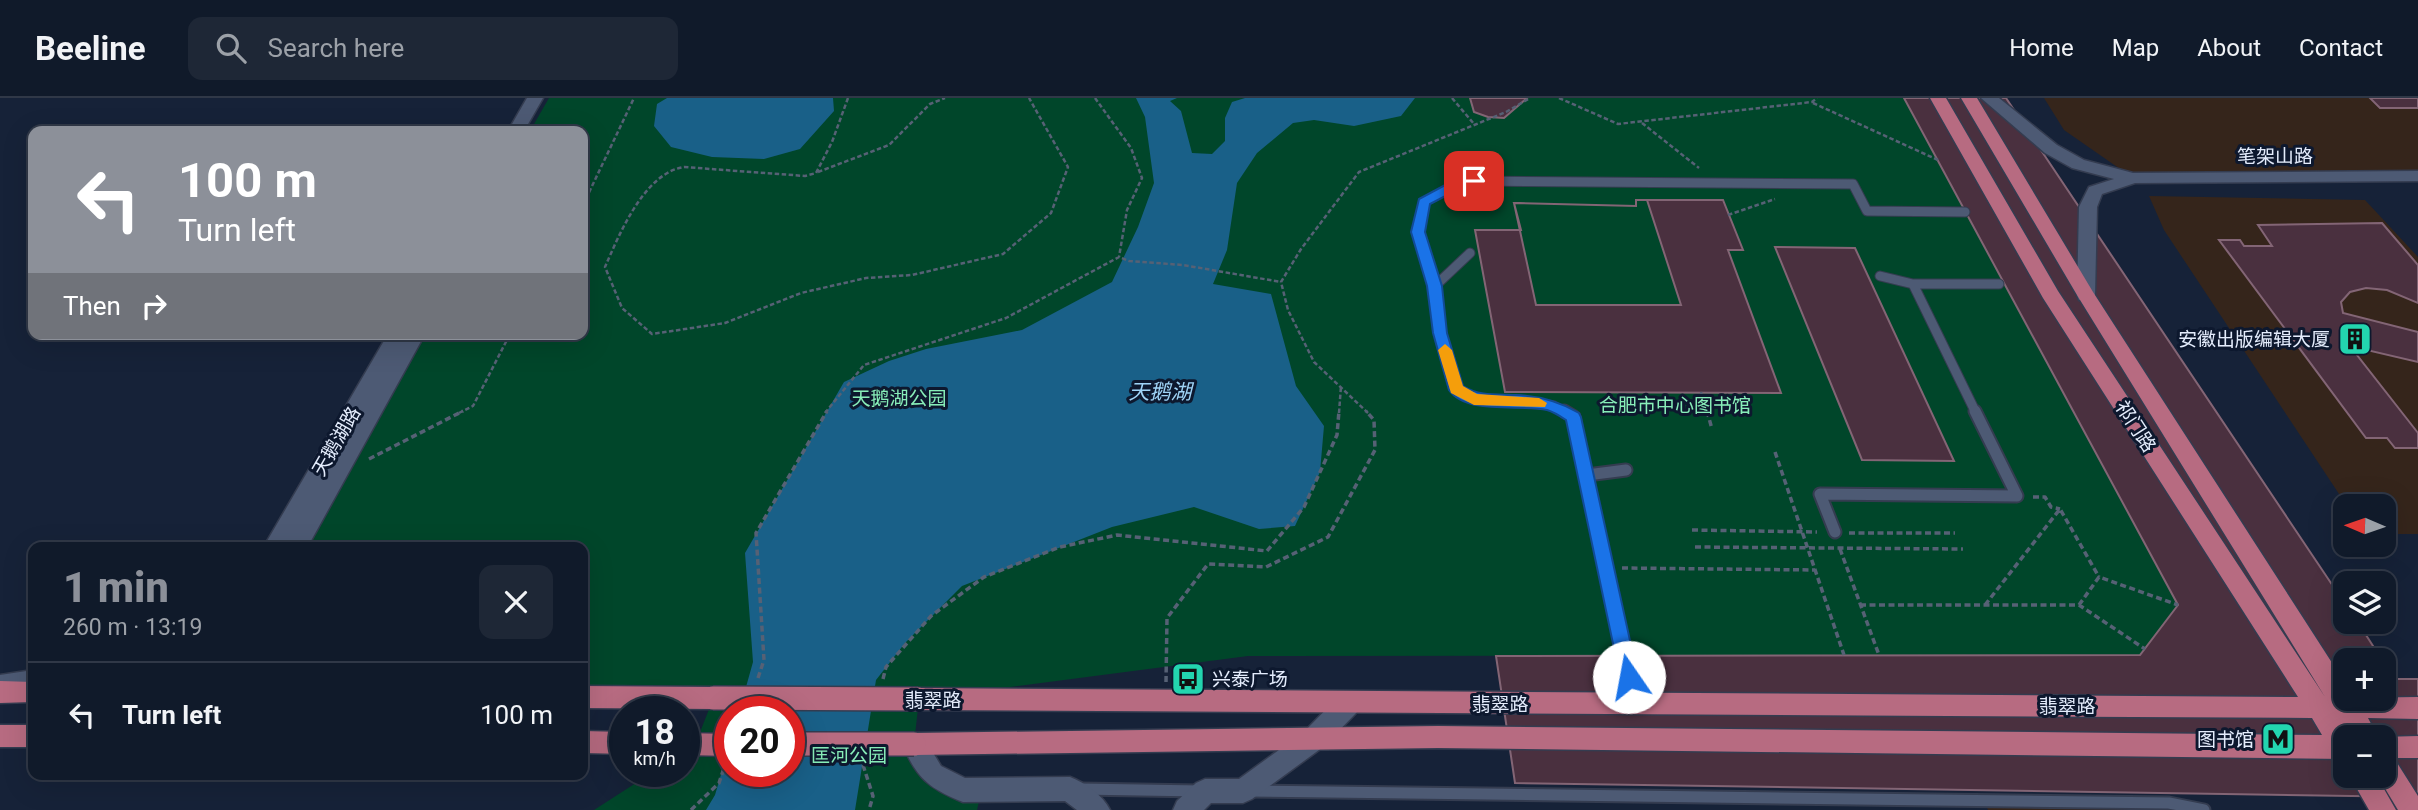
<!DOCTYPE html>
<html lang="en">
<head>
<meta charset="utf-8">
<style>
  body { margin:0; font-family:Roboto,"Noto Sans SC",sans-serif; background:#1e2736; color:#f1f3f6; height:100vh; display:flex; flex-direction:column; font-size:26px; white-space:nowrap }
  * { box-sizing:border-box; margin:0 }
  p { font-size:23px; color:#9ca1a8 }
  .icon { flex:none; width:38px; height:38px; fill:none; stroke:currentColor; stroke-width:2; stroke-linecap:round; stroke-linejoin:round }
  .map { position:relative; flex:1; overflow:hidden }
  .side { position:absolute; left:28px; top:444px; width:560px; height:238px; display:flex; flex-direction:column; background:#101a2a; border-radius:14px; box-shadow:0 7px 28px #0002,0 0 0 2px #303847 }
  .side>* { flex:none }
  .hud { position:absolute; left:28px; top:28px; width:560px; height:214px; border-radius:14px; box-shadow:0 7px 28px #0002,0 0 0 2px #303847; background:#8c9099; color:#fff; overflow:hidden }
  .needle { width:46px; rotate:272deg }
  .controls { position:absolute; left:2333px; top:396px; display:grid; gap:14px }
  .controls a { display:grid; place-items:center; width:63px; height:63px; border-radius:14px; background:#101a2a; box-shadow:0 7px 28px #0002,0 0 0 2px #303847; font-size:35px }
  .speed { position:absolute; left:609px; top:598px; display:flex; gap:14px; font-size:35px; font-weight:700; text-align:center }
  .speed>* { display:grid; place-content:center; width:91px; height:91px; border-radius:50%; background:#101a2a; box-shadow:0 7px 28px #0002,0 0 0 2px #303847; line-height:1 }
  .speed small { font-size:18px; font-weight:400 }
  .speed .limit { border:10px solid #d22; background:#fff; color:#111 }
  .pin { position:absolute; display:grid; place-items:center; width:60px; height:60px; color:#fff; margin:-30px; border-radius:14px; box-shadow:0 4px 10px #0006 }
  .me { position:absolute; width:77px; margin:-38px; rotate:348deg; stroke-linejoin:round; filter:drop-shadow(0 0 5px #0008) }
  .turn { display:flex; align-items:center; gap:24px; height:147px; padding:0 35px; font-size:32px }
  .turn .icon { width:91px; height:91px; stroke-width:2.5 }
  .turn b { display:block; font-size:49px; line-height:60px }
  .then { display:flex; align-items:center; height:66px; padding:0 35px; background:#0003; gap:14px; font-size:26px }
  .round { display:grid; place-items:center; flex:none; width:74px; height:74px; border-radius:14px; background:#1e2736 }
  .headline { display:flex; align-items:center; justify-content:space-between; height:119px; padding:0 35px }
  h1 { font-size:42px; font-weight:800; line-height:52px; color:#8c9099 }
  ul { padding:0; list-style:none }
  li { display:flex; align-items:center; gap:21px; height:105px; padding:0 35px; border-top:2px solid #303847 }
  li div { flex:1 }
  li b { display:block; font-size:26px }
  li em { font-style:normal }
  header { display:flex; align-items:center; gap:42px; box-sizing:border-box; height:98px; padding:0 35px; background:#101a2a; border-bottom:2px solid #303847 }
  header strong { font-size:33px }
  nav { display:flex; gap:38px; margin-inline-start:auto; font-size:24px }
  .search { width:490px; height:63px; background:#1e2736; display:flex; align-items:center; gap:18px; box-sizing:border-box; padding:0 24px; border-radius:14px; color:#9ca1a8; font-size:26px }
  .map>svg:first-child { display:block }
</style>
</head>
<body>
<header>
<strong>Beeline</strong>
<div class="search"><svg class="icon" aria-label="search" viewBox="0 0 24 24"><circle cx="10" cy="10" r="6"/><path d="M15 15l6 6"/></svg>Search here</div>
<nav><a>Home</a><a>Map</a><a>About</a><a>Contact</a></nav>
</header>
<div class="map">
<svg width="2418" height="712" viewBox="0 0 2418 712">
  <rect width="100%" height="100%" fill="#162238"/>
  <path fill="#35251b" d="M2044,0H2418V78L2133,80L2064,32Z
    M2149,98L2365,102L2418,159V436H2384V408H2347L2164,132Z
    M1984,703L2204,712H1988Z"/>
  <path fill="#00462a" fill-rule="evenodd" d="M549,0H1905L2178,507L2140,557L1248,558L919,601L914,646L932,676L982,691L977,712H594L653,674H684V654L695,647L713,601L583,599V450H295L415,236H583V33H530ZM730,614H789V674H730Z"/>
  <path fill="#196088" d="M667,0H833L834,13L800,51L764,61L712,59L671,49L654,28L657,6Z
    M1136,0H1177L1170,3L1181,13L1192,55L1212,56L1225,43V20L1232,4L1245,0H1415L1401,18L1354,28L1314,22L1293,25L1257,55L1237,85L1227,152L1213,186L1271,196L1296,288L1324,328L1320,374L1295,428L1259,431L1194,409L1112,429L962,488L905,545L876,582L855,712H706L715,697L730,646V674H789V614H739L753,564L745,455L844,284L889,263L926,251L1022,232L1112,184L1138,129L1154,85L1145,19Z"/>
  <path fill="#4a303f" stroke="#836575" stroke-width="2" fill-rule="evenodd" d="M1470,0H1527L1504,20L1488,19L1474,14Z
    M1904,0H2006L2345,506V523H2357L2382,562H2345V600H2384V563L2395,581H2418V699L1515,685L1496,558L2140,557L2178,507ZM2345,639H2384V677H2345Z
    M2370,0H2418V10H2380Z
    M1636,102H1723L1743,152H1728L1781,295L1505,294L1475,132H1521L1514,105L1636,108Z
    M1636,102H1647L1681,207H1536L1514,105L1636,108Z
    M2382,125L2418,167V205L2387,192L2366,190L2350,194L2341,204L2343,215L2418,234V264L2350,248L2418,335V350H2395L2387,340H2366L2219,142H2240L2244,148H2272L2258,127Z
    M1775,149L1855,150L1954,363L1862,362Z"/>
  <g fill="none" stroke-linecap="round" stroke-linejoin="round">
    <defs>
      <path id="service-far1" d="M1470,155L1435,188L1440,235L1456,291L1474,302H1519L1554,308L1567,315
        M1880,178L1913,186
        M1435,188L1418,134L1424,104L1452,89L1474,83L1853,86L1867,113L1965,114
        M1976,315L1913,186H1999"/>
      <path id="service" d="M1564,313L1574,319L1634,606
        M1587,377L1626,372
        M1835,434L1820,396L2017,398L1975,313
        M1080,691L1200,693
        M1250,693L2169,705L2204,712"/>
      <path id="minor" d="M1349,594L1358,597L1361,605L1358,613L1323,649L1252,701L1243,705H1211L1204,712H1173L1177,703L1196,685L1205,681H1239L1305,633L1340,597Z
        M914,635L923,638L941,668L965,680L1070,679C1085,685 1103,697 1110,712H1077L1065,703L963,704C928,690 917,680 902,646L905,638Z"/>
      <path id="tertiary" d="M527,0H543L524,33H508Z
        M1981,0H1999L2057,47L2084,62L2133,75L2418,73V83L2135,85L2102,96L2097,109L2095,197L2093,202H2079L2077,197L2079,109L2089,89L2114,81L2072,70L2045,55Z
        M388,236H425L307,450H263Z
        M33,572V592L0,597V577Z"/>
      <path id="primary" d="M1930,0H1946L2058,193L2325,599L2077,197L1961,0H1977L2093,194L2345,585V600L2418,599V621L2368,620L2378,639H2352L2339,620L2352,639H2345V661L1438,650L914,657L905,654L902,646L905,638L914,635L1438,628L2322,637L2312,620L918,612L909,609L906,601L909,593L918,590L2298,599L2043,200Z
        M0,583L33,584V604L0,605Z
        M583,588L713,589L722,592L725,600L722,608L713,611L583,610Z
        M0,627H33V649H0Z
        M583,633L625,634V656L583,655Z
        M684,635L730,636V658L684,657Z
        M2418,638V660H2394L2418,698V712H2398L2377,677H2384V639H2381Z
        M2349,677H2376L2396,712H2369Z"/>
    </defs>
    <use href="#service-far1" stroke="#343c50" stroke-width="11"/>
    <use href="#service" stroke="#343c50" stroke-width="15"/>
    <use href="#minor" stroke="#343c50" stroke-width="3"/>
    <use href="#tertiary" stroke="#343c50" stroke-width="3"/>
    <use href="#primary" stroke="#343c50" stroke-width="3"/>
    <path stroke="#566175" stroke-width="2.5" stroke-dasharray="4.5 2.5" stroke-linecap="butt" d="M848,0L832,44L816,75L805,78L684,69C644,75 619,137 605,169L622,210L652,236L725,225L801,195L866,180L912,177L1003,156L1051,115L1068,69L1029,0
      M1095,0L1131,50L1142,80L1127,112L1119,159
      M1452,0L1474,26
      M1559,0L1618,26L1812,4L1817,0
      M1813,5L1938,62
      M1642,25L1699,70
      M818,74L889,47L930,6L945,0
      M583,107L634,0
      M1728,117L1775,101
      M1701,294L1707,315
      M459,315L473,308L510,236
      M825,315L864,267L1006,220L1119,159L1129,163L1183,167L1281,184
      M1339,315L1341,288
      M1368,315L1314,264L1288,212L1281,184L1301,151L1359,74L1506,14L1530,0"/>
    <path stroke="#566175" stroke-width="3.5" stroke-dasharray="6 3.5" stroke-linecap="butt" d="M1707,313L1712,331
      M1775,354L1844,557
      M369,361L463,313
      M2033,399H2045L2051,409L2060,411
      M1692,432L1817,434
      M1849,435H1955
      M1695,449L1963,451
      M1840,451L1879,557
      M1622,470L1815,472
      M1860,507H2079L2145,551
      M1985,507L2060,411L2099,479
      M2079,507L2099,479L2178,507
      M758,580L764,562L756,435L827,313
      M883,581L886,569L931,518L984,479L1060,449L1117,437L1267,453L1304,409L1337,337L1339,313
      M1166,584L1167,520L1208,466L1266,469L1328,439L1375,352L1374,322L1366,313
      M863,667L873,698L869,712
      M691,712L719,685L725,667"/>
    <use href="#service-far1" stroke="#4d5a74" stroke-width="9"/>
    <use href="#service" stroke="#4d5a74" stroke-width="11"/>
    <use href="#minor" fill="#4d5a74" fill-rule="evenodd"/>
    <use href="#tertiary" fill="#4d5a74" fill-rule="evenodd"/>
    <use href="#primary" fill="#b76b81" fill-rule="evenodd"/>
    <defs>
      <path id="primary-bridge" d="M713,600L918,601
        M789,646H914"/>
    </defs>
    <use href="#primary-bridge" stroke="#343c50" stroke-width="26" stroke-linecap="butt"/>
    <use href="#primary-bridge" stroke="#b76b81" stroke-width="23"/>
  </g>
  <path fill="#1a73e8" stroke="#114b97" stroke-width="2" d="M1474,79L1481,83L1479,86L1457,92L1430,106L1425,134L1442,188L1447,235L1463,288C1481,299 1497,296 1516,297C1540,298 1559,303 1579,315L1581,319L1638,579L1635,585L1629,587L1622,585L1620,579L1566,322C1560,318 1554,314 1547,312C1519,306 1466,317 1449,292L1433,235L1427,188L1411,134L1419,101L1447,86Z"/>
  <path fill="#f59e0b" d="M1445,246L1452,252L1463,288L1477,296L1539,300L1547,305L1545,309L1474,307L1451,295L1438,252Z"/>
  <defs>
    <symbol id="building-square" viewBox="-11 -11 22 22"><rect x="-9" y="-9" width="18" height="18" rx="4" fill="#23d5af" stroke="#0d182e"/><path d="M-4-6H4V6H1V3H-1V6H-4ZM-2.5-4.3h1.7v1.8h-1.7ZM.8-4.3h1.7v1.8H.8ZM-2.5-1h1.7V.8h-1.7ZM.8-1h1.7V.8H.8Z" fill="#111"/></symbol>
    <symbol id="bus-square" viewBox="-11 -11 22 22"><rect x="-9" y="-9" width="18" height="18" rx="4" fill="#23d5af" stroke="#0d182e"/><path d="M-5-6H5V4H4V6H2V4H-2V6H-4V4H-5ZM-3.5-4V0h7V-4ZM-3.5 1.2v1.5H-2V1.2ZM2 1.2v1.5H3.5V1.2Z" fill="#111"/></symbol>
    <symbol id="metro-square" viewBox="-11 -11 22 22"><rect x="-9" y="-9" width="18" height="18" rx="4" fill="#23d5af" stroke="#0d182e"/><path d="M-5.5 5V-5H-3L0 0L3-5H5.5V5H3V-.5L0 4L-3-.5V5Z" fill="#111"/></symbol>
  </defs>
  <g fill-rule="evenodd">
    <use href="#building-square" x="2336" y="222" width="38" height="38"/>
    <use href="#bus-square" x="1169" y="562" width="38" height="38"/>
    <use href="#metro-square" x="2259" y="622" width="38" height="38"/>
  </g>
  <g text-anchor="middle" stroke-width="6" stroke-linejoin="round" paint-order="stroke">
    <g font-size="19" fill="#e4ecfc" stroke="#0d182e">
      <text x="2275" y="65">笔架山路</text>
      <text transform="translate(2136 328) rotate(57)" y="7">祁门路</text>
      <text transform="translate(336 343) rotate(-60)" y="7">天鹅湖路</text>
      <text x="933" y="609">翡翠路</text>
      <text x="1500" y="613">翡翠路</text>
      <text x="2067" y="615">翡翠路</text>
    </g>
    <g font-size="19" fill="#e4ecfc" stroke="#0d182e" text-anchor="end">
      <text x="2330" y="248">安徽出版编辑大厦</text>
      <text x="1212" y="588" text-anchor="start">兴泰广场</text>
      <text x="2254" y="648">图书馆</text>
    </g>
    <g font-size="19" fill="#88eeb9" stroke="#0d182e">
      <text x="899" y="307">天鹅湖公园</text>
      <text x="1675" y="314">合肥市中心图书馆</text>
      <text x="849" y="664">匡河公园</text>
    </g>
    <g font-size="21" font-style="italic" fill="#9fd4f7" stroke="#0d182e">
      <text x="1160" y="301">天鹅湖</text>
    </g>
  </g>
</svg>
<div class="controls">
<a><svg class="needle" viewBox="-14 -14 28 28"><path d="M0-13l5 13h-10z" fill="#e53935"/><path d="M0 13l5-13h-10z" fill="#9ca1a8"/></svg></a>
<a><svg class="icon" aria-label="layers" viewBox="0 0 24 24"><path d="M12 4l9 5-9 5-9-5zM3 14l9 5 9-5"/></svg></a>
<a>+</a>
<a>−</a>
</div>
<div class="speed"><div>18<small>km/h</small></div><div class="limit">20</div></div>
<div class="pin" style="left:1474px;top:83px;background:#d93025"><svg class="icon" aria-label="arrive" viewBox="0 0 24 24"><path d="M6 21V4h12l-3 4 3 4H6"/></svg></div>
<svg class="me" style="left:1629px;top:579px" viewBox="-20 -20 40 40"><circle r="19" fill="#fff"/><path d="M0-13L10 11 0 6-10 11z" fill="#1a73e8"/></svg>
<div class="hud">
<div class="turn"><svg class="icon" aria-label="left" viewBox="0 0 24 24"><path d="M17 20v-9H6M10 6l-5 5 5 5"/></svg><div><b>100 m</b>Turn left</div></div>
<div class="then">Then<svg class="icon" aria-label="right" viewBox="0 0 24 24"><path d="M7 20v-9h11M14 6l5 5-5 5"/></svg></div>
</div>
<section class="side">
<div class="headline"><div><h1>1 min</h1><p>260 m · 13:19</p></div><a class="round"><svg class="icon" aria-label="close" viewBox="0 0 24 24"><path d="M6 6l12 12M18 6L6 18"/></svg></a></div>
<ul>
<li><svg class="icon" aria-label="left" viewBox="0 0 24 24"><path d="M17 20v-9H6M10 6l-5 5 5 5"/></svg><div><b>Turn left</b></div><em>100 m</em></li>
</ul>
</section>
</div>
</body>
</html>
